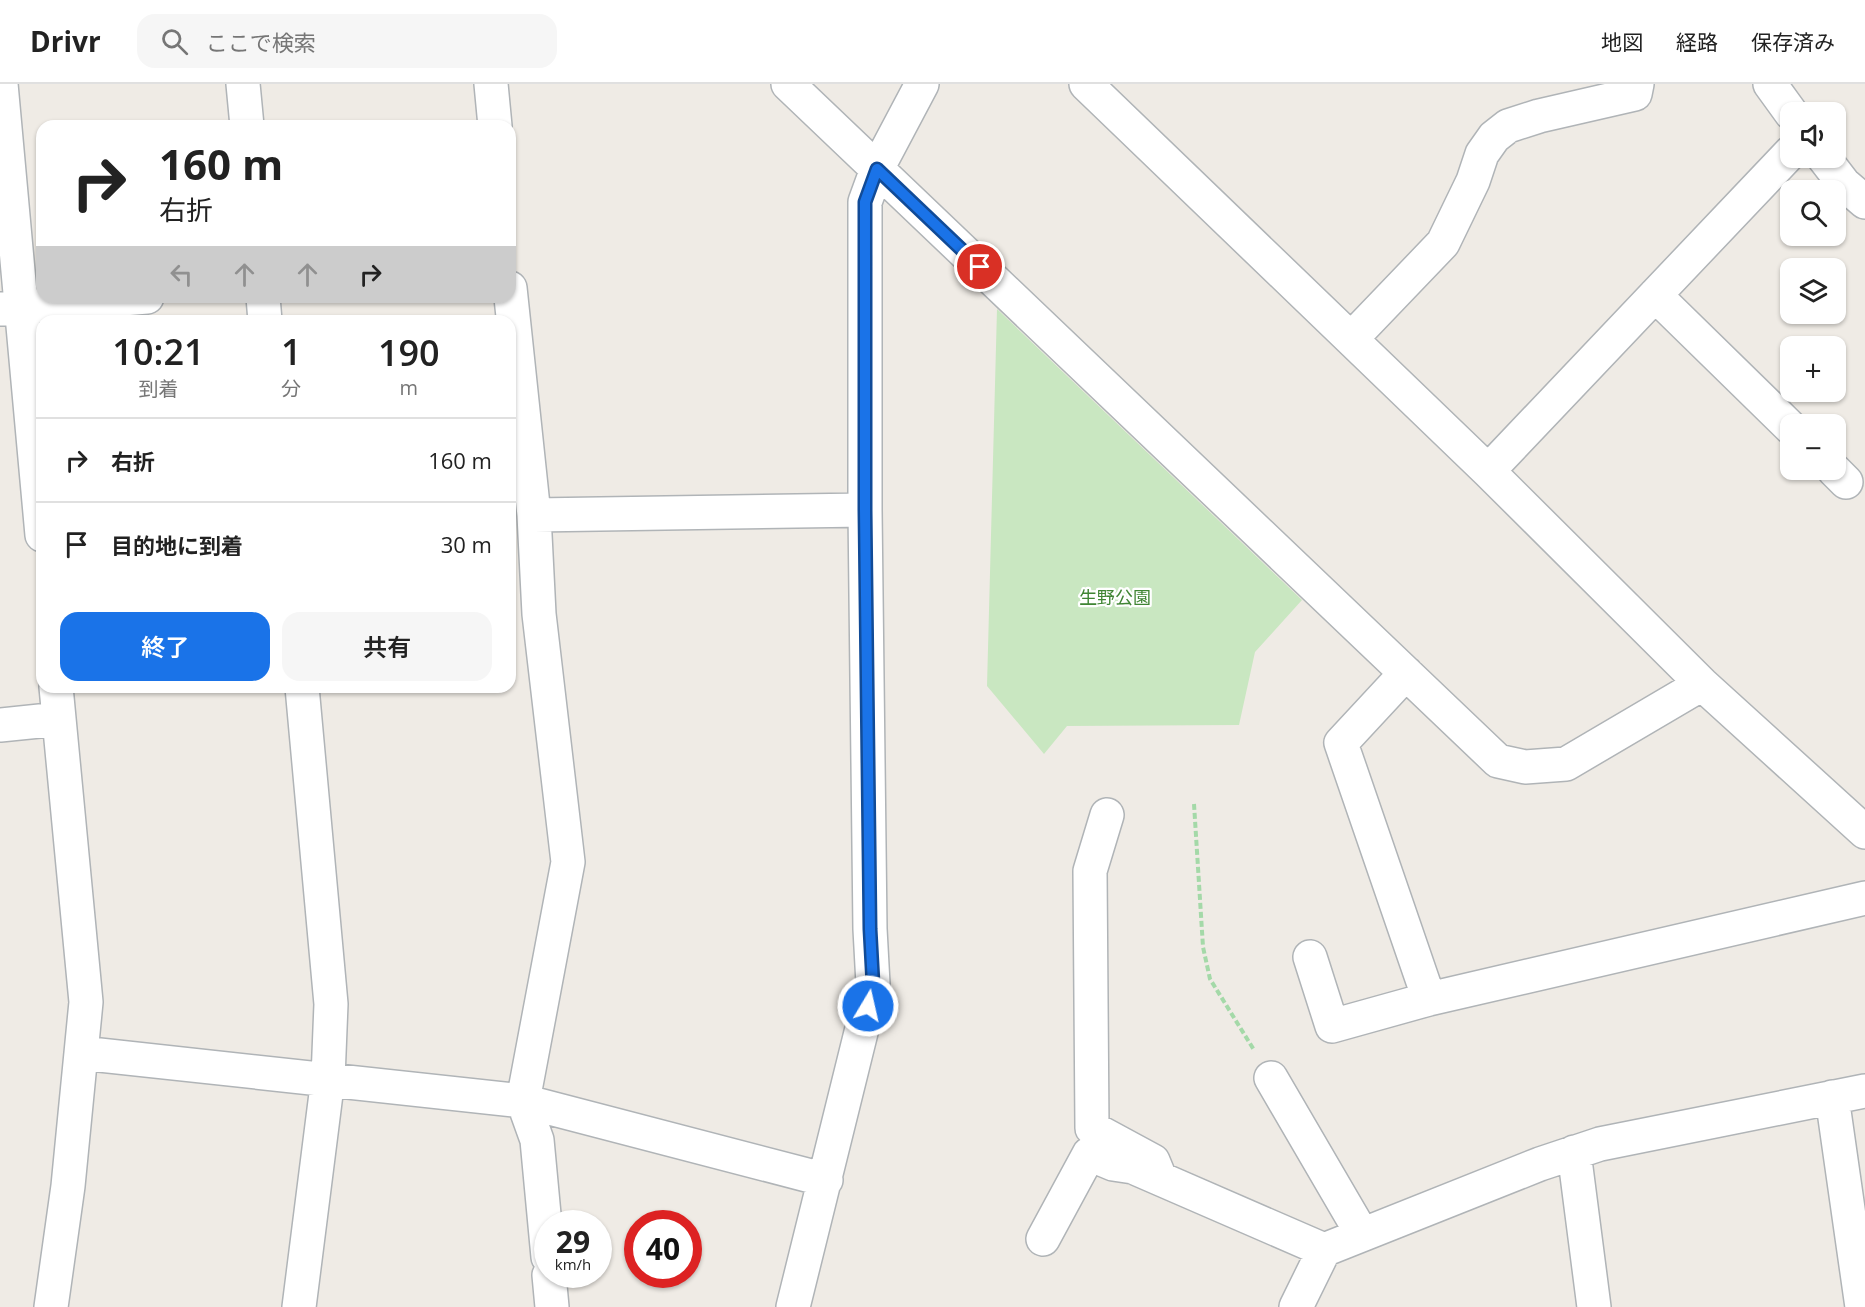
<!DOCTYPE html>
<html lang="ja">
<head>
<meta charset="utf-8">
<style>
  body { margin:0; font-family:"Open Sans","Noto Sans JP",sans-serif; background:#f6f6f6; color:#222; height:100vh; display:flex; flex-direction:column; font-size:22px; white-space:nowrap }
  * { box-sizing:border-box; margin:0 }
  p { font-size:20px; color:#767676 }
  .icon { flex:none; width:33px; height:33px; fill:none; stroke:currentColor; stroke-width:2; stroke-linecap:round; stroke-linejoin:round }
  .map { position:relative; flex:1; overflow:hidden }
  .details { position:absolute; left:36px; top:231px; width:480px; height:378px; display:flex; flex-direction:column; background:#fff; border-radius:18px; box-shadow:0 2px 4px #0004 }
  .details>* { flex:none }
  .top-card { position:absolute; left:36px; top:36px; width:480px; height:183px; border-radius:18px; box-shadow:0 2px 4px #0004; background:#fff; color:#222; overflow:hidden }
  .tools { position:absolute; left:1780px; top:18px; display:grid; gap:12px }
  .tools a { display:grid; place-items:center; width:66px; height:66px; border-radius:12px; background:#fff; box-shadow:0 2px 4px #0004; font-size:30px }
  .speed { position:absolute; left:534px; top:1126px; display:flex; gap:12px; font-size:30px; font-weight:700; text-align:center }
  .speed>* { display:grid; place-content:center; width:78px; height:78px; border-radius:50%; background:#fff; box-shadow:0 2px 4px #0004; line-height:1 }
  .speed small { font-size:15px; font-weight:400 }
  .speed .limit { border:9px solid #d22; background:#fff; color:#111 }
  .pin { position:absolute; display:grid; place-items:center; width:51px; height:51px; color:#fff; margin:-26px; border:3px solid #fff; border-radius:50%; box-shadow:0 2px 6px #0007 }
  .me { position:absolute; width:66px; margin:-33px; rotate:9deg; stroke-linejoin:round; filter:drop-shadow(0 0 4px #0008) }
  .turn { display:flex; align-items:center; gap:21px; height:126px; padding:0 24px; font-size:27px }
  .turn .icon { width:78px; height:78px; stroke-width:2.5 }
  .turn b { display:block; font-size:42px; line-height:51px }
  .lanes { display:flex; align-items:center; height:57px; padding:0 24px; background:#0003; justify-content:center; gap:30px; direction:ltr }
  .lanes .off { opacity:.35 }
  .eta { display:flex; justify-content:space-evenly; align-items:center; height:102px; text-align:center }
  .eta b { font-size:36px; font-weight:600; line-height:42px }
  .action { display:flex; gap:12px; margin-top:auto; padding:12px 24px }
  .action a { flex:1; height:69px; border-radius:18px; background:#1a73e8; color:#fff; font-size:24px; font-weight:600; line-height:69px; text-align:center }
  .action a+a { background:#f6f6f6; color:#222 }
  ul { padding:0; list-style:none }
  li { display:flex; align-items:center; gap:18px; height:84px; padding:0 24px; border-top:2px solid #e0e0e0 }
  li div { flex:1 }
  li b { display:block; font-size:22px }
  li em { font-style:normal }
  header { display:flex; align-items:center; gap:36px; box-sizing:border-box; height:84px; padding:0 30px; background:#fff; border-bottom:2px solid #e0e0e0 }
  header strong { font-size:28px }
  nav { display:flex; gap:33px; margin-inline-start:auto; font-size:21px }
  .search { width:420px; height:54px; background:#f6f6f6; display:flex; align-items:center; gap:15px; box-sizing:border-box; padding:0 21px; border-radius:18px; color:#767676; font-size:22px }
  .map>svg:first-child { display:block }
</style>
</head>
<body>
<header>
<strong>Drivr</strong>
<div class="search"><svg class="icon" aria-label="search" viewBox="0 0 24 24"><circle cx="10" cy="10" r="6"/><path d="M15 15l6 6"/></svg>ここで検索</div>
<nav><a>地図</a><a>経路</a><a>保存済み</a></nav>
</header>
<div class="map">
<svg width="1865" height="1223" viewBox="0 0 1865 1223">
  <rect width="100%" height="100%" fill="#efebe5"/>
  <path fill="#c9e7c1" d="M997,225L1302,516L1255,568L1239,641L1067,642L1044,670L987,602Z"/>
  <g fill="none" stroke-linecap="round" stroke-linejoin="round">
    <defs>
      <path id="minor" d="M1,0L42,451
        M243,0L247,42
        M491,0L495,42
        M788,0L1498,677L1525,683L1566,680L1702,600
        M1086,0L1488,387L1702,600L1865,748
        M1770,0L1791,29
        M1824,74L1844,100L1865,118
        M510,204L534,431L539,530L568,778L523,1017L537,1056L548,1173
        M1655,211L1791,344
        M263,213L265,237
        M0,225L147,213
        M1351,255L1443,159L1473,97L1482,70L1494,53L1508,42L1539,32L1635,10L1637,0
        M1834,386L1846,398
        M1488,387L1791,68
        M534,431L865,426
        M1406,589L1341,659L1429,915
        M0,641L59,635
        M1107,731L1090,787L1092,1044L1153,1077L1160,1094
        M1310,873L1332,942L1429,915L1865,814
        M81,969L523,1017L826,1096
        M1271,994L1362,1150
        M1832,1013L1862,1223
        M1574,1068L1594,1223
        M1043,1155L1089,1070L1113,1080L1133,1083L1324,1166
        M549,1191L552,1223
        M51,1223L68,1102L86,918L56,603
        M299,1223L328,994L331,920L302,603
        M793,1223L873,900L870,845L865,426V118L877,85L922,0
        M1296,1223L1324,1166L1540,1080L1600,1060L1865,1007"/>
    </defs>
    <use href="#minor" stroke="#b0b4b7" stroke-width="36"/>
    <path stroke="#a4d9a8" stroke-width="4" stroke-dasharray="6 3" stroke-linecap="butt" d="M1194,720L1203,863L1210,895L1254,966"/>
    <use href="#minor" stroke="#fff" stroke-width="33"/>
  </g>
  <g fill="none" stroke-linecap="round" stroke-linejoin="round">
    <defs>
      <path id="route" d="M868,922L873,900L870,845L865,426V118L877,85L980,183"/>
    </defs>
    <use href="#route" stroke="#114b97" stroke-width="15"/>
    <use href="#route" stroke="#1a73e8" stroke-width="10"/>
  </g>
  <g text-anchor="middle" stroke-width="4.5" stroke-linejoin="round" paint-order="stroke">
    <g font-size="18" fill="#408534" stroke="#fff">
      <text x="1115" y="520">生野公園</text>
    </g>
  </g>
</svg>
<div class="tools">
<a><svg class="icon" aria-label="sound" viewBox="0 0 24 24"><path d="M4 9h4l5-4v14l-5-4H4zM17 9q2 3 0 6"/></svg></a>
<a><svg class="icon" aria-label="search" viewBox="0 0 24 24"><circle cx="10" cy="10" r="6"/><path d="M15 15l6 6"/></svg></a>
<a><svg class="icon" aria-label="layers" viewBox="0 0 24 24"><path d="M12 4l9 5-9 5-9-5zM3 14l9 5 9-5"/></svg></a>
<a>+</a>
<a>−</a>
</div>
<div class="speed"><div>29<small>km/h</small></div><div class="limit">40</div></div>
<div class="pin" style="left:980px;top:183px;background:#d93025"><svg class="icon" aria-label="arrive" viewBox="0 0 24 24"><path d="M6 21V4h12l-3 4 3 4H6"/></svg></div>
<svg class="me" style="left:868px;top:922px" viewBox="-20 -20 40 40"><circle r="17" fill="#1a73e8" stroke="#fff" stroke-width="3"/><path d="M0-11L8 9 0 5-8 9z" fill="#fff"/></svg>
<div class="top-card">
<div class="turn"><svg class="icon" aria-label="right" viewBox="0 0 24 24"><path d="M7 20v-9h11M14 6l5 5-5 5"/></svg><div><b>160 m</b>右折</div></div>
<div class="lanes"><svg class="icon off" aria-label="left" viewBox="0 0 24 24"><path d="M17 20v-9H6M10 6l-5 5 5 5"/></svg><svg class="icon off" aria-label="ahead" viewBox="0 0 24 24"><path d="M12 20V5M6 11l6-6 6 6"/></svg><svg class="icon off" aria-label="ahead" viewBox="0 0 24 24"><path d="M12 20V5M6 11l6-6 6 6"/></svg><svg class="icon" aria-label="right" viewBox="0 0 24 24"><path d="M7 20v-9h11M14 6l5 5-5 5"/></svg></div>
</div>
<section class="details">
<div class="eta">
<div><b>10:21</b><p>到着</p></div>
<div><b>1</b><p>分</p></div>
<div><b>190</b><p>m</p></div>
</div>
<ul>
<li><svg class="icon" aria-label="right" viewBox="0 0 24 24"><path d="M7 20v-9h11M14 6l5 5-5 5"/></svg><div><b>右折</b></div><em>160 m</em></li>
<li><svg class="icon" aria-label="arrive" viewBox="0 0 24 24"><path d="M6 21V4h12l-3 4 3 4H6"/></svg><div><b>目的地に到着</b></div><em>30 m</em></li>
</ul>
<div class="action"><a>終了</a><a>共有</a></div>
</section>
</div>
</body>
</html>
